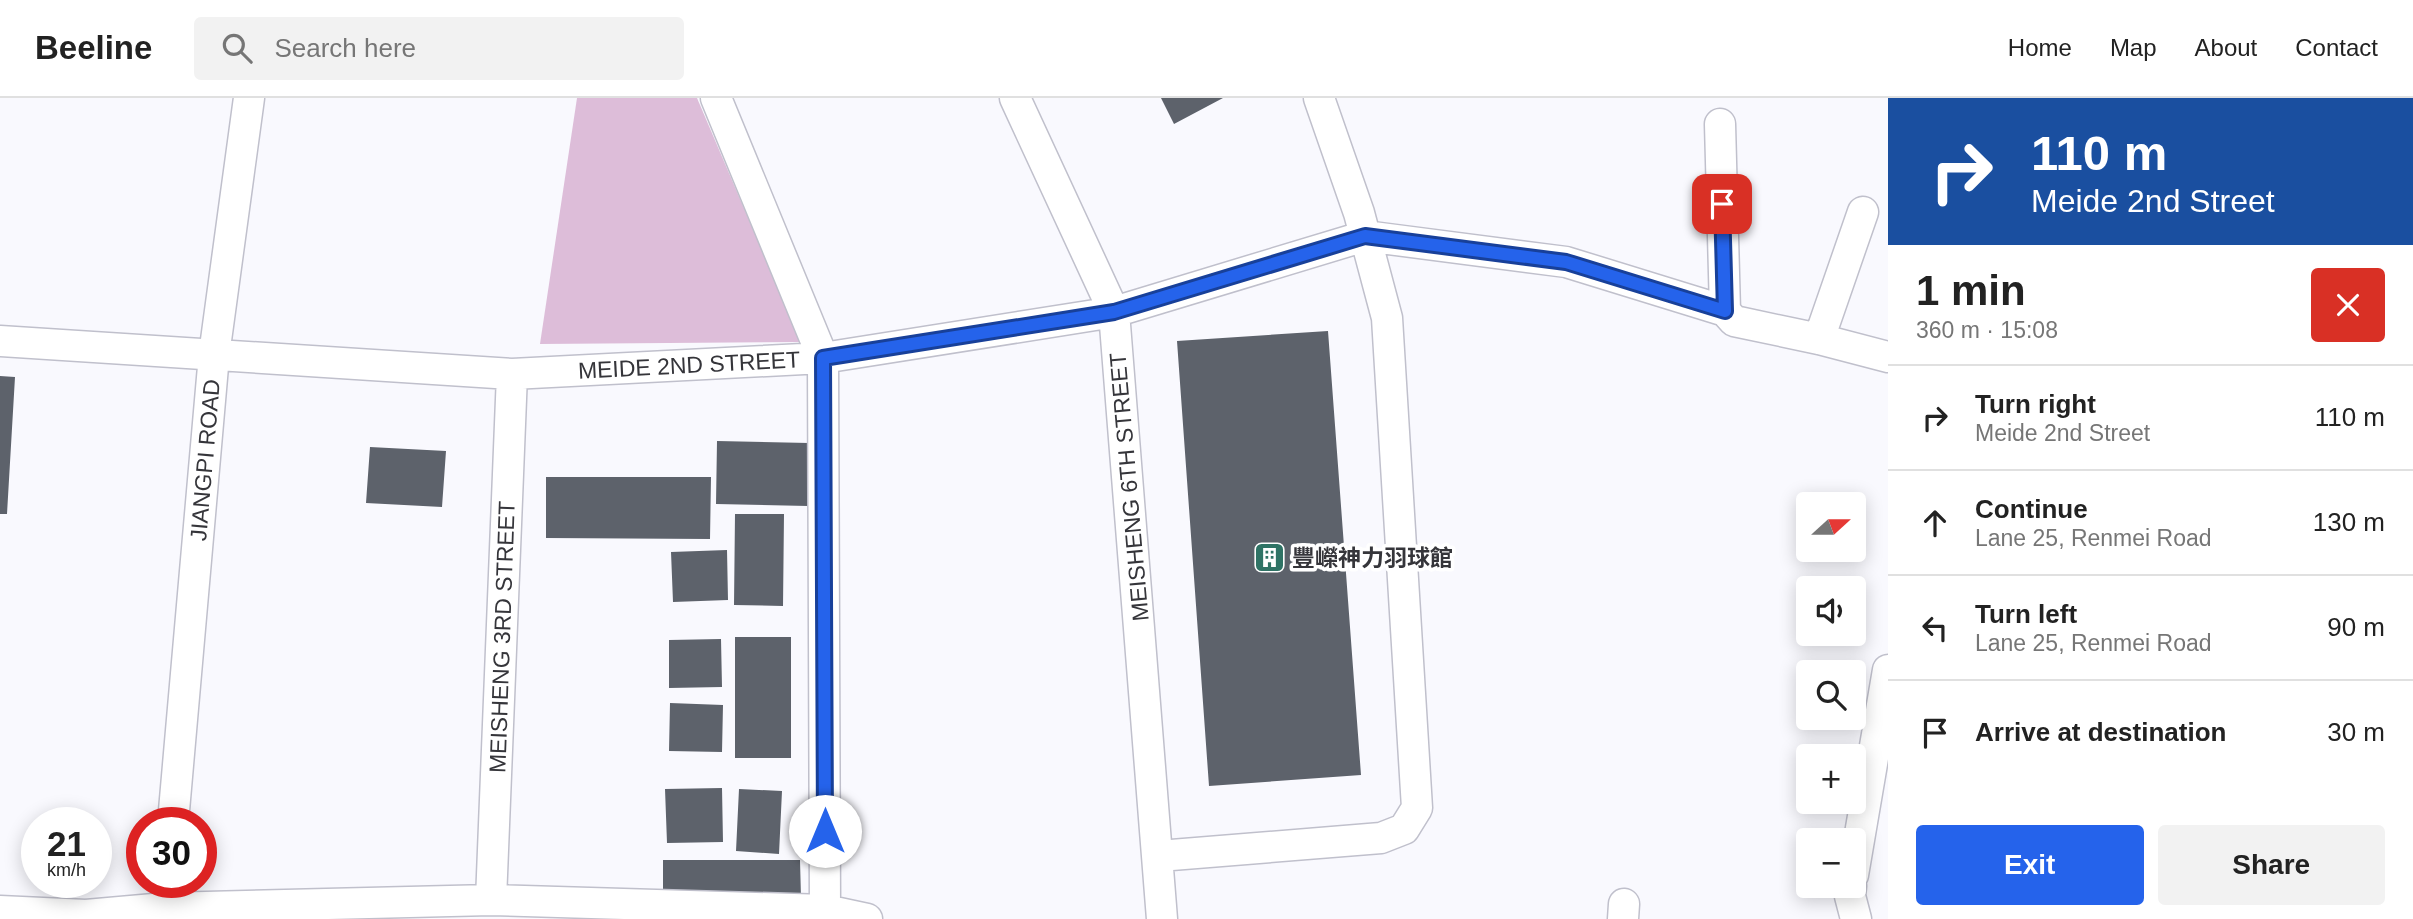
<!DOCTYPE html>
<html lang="en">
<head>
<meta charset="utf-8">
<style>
  body { margin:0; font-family:Arial,"Noto Sans TC",sans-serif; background:#f2f2f2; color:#222; height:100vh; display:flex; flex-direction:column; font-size:26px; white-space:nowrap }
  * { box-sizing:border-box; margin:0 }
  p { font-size:23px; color:#767676 }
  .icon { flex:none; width:38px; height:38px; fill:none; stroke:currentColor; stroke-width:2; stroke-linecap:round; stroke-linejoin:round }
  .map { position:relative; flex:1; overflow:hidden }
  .drawer { display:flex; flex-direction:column; background:#fff; width:525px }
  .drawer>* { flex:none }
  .banner { background:#1a4fa0; color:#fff; overflow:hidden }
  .needle { width:46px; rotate:69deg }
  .controls { position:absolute; left:1796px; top:394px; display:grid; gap:14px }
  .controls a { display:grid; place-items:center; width:70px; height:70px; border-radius:7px; background:#fff; box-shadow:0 4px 18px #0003; font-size:35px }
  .speed { position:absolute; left:21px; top:709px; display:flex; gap:14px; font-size:35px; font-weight:700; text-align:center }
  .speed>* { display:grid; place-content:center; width:91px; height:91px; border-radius:50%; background:#fff; box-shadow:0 4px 18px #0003; line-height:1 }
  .speed small { font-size:18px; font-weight:400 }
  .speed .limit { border:10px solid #d22; background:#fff; color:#111 }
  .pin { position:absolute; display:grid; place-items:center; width:60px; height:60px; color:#fff; margin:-30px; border-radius:14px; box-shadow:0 4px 10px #0006 }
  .me { position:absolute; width:77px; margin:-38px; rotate:0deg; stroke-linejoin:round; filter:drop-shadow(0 0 5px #0008) }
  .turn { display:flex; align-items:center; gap:24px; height:147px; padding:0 28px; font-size:32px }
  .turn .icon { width:91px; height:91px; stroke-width:2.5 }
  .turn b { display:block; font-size:49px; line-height:60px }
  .round { display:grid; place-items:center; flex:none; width:74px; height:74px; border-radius:7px; background:#f2f2f2 }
  .headline { display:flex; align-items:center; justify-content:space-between; height:119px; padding:0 28px }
  h1 { font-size:42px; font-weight:600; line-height:52px }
  .primary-button { display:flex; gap:14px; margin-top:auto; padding:14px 28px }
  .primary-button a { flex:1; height:80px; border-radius:7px; background:#2563eb; color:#fff; font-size:28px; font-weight:600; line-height:80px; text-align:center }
  .primary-button a+a { background:#f2f2f2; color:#222 }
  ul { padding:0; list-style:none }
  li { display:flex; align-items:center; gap:21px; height:105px; padding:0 28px; border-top:2px solid #e0e0e0 }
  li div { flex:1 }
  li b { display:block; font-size:26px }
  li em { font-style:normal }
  header { display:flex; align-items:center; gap:42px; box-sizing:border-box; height:98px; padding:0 35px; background:#fff; border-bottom:2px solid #e0e0e0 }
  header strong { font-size:33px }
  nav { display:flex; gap:38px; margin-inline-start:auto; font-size:24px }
  .search { width:490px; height:63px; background:#f2f2f2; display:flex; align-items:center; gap:18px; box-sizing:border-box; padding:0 24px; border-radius:7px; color:#767676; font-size:26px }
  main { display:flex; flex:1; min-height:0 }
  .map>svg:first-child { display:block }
</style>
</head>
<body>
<header>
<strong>Beeline</strong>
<div class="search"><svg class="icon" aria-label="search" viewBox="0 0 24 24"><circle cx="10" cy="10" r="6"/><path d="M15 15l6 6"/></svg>Search here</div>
<nav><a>Home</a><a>Map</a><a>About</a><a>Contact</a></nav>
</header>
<main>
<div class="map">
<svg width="1888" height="821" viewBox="0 0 1888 821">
  <rect width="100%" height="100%" fill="#f9f9fe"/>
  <path fill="#ddbdd9" d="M577,0H697L801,244L540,246Z"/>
  <path fill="#5d626b" d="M1161,0H1223L1174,26Z
    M1328,233L1361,677L1209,688L1177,243Z
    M0,278L15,279L7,416H0Z
    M717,343L809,345L808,408L716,406Z
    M370,349L446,353L442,409L366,405Z
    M546,379H711L710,441L546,440Z
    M735,416H784L783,508L734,507Z
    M727,452L728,502L673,504L671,454Z
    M735,539H791V660H735Z
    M721,541L722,589L669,590V542Z
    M670,605L723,607L722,654L669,653Z
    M722,690L723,744L667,745L665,691Z
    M739,691L782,693L779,756L736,753Z
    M663,762H800L801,800H663Z"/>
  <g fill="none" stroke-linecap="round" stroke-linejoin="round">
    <defs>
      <path id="minor" d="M716,0L823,260L825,812
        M1015,0L1114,214L1162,821
        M1720,26L1725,213L1734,223L1819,241L1888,259
        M1819,241L1863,114
        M0,243L512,276L823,260L1114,214L1365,138L1566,164L1725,213
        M173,724L214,257L249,0
        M1159,758L1381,740L1404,731L1417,710L1387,220L1359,115L1319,0
        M1853,777L1888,572
        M1851,788L1850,798L1856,821
        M491,802L512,276
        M0,813L86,817L165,810L491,802L825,812L867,821
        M1623,821L1624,806"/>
    </defs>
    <use href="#minor" stroke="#c0c0cc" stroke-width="33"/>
    <use href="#minor" stroke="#fff" stroke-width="30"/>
  </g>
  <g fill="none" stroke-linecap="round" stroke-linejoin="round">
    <defs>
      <path id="route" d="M825,733L823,260L1114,214L1365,138L1566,164L1725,213L1722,106"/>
    </defs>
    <use href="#route" stroke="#184099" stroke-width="18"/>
    <use href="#route" stroke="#2563eb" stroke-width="12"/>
  </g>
  <defs>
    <symbol id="building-square" viewBox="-11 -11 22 22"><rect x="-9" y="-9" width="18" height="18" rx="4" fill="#2f7365" stroke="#fff"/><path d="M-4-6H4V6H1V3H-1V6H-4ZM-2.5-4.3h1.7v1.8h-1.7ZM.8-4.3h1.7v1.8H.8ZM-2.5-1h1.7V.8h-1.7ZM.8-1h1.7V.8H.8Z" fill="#fff"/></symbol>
  </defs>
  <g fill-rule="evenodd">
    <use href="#building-square" x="1252" y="442" width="35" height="35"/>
  </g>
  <g text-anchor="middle" stroke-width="7" stroke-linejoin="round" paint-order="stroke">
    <g font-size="23" fill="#35353a" stroke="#fff">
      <text transform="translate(689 267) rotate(-3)" y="8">MEIDE 2ND STREET</text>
      <text transform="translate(205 362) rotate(-85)" y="8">JIANGPI ROAD</text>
      <text transform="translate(1129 389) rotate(-95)" y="8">MEISHENG 6TH STREET</text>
      <text transform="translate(502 539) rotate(-88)" y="8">MEISHENG 3RD STREET</text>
    </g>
    <g font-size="23" font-weight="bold" fill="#35353a" stroke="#fff" text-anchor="start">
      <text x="1292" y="468">豐嶸神力羽球館</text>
    </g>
  </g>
</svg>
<div class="controls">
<a><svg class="needle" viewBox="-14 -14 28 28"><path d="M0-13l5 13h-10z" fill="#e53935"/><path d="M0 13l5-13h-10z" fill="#767676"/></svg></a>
<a><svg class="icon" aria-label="sound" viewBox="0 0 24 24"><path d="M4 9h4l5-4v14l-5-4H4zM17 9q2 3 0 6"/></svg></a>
<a><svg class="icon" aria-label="search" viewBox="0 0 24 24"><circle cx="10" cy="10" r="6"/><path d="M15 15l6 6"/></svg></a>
<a>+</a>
<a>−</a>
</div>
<div class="speed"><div>21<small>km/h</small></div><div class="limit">30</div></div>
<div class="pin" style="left:1722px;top:106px;background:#d93025"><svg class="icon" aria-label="arrive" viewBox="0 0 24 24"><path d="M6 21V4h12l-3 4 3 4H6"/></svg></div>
<svg class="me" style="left:825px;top:733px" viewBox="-20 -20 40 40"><circle r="19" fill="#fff"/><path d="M0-13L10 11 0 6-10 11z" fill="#2563eb"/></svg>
</div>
<section class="drawer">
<div class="banner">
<div class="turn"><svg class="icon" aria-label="right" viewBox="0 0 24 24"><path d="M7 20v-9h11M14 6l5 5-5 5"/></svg><div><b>110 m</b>Meide 2nd Street</div></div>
</div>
<div class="headline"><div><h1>1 min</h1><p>360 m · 15:08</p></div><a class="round" style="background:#d93025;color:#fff"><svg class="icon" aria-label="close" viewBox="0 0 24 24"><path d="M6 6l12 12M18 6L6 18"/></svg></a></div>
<ul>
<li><svg class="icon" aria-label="right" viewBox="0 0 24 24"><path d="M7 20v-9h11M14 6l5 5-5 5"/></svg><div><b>Turn right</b><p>Meide 2nd Street</p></div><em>110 m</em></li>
<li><svg class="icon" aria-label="ahead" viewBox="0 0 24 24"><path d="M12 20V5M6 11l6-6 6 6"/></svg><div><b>Continue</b><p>Lane 25, Renmei Road</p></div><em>130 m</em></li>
<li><svg class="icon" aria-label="left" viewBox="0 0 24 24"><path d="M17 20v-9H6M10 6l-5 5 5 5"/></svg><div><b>Turn left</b><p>Lane 25, Renmei Road</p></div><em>90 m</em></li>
<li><svg class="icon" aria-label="arrive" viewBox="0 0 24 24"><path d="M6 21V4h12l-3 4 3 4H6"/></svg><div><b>Arrive at destination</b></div><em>30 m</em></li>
</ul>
<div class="primary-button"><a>Exit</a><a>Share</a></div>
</section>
</main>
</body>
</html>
